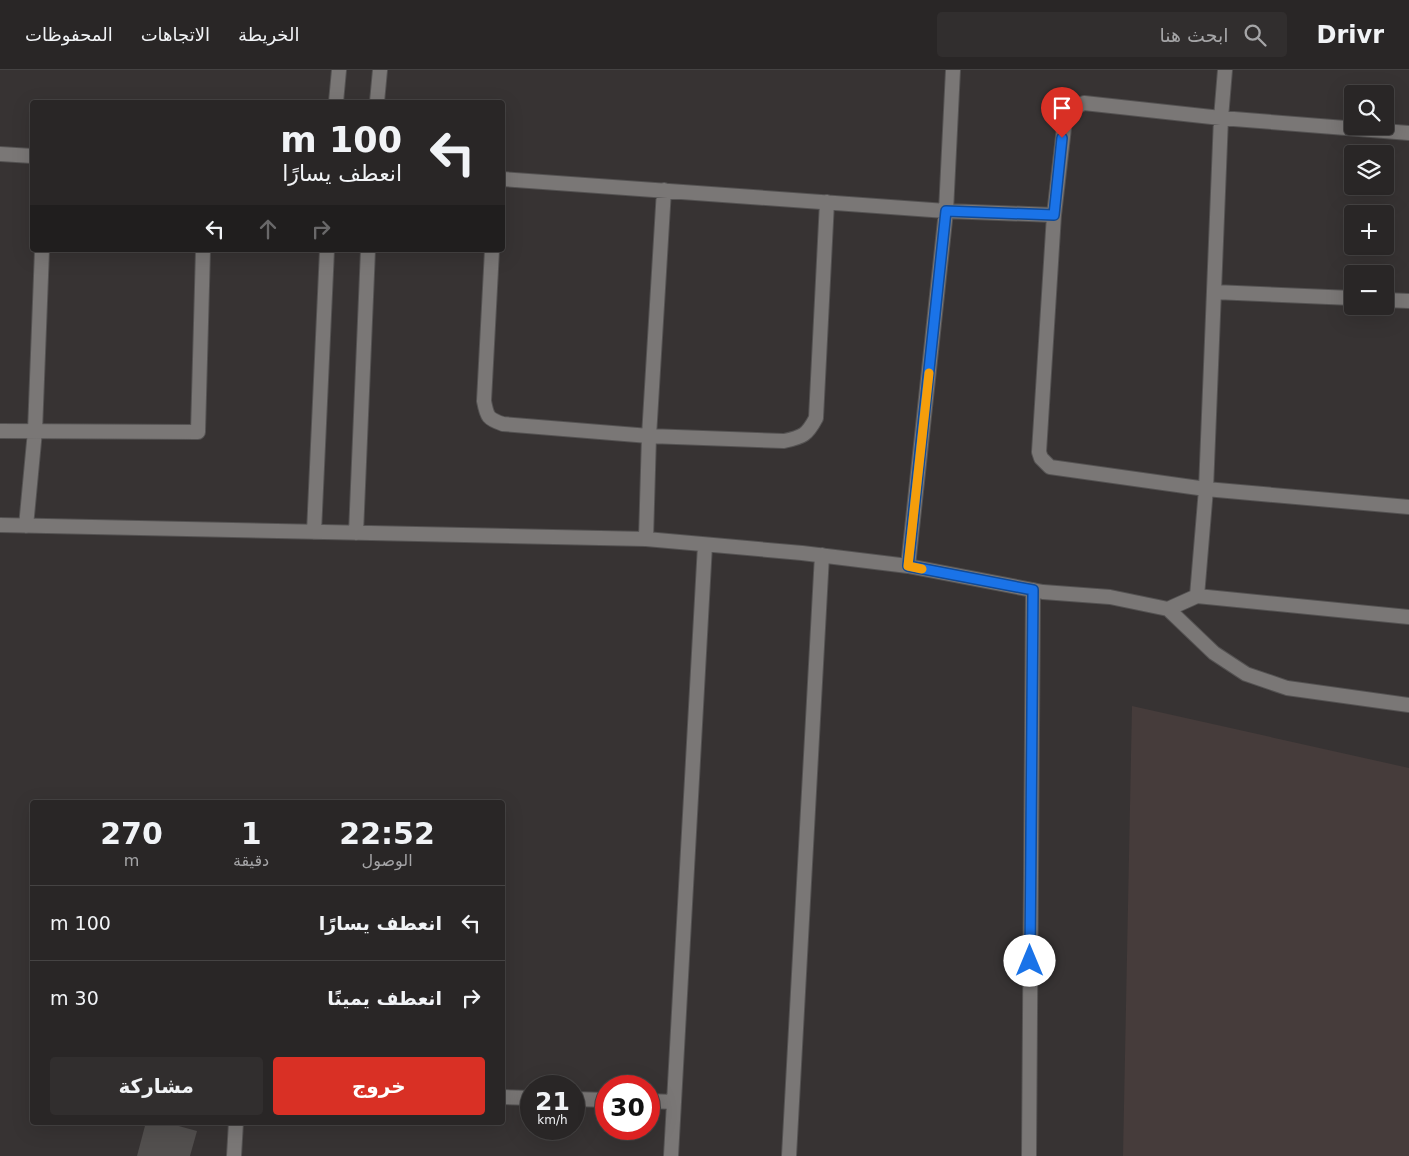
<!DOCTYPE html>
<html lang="ar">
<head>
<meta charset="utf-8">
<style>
  body { margin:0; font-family:"DejaVu Sans",Cairo,sans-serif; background:#312e2e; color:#f1f3f6; direction:rtl; height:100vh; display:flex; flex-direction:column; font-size:19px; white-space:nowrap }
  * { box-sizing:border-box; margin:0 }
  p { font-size:16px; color:#a5a5a7 }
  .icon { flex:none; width:28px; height:28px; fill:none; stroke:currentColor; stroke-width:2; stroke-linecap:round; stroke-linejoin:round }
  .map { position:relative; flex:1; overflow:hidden; direction:ltr }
  .side { position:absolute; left:30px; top:730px; width:475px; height:325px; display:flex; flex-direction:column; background:#292626; border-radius:5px; box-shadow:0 5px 20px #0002,0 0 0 1px #454343; direction:rtl }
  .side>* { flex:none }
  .banner { position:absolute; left:30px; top:30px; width:475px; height:152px; border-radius:5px; box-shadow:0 5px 20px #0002,0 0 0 1px #454343; direction:rtl; background:#292626; color:#f1f3f6; overflow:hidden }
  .controls { position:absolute; left:1344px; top:15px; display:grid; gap:10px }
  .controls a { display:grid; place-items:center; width:50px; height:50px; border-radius:5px; background:#292626; box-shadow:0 5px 20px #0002,0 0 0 1px #454343; font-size:25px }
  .speed { position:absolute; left:520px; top:1005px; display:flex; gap:10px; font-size:25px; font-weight:700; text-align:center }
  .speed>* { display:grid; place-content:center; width:65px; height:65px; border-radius:50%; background:#292626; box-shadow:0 5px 20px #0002,0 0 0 1px #454343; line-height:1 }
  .speed small { font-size:12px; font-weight:400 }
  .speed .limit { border:8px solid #d22; background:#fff; color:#111 }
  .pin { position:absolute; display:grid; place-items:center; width:42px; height:42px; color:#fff; margin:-51px -21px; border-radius:50% 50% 50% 0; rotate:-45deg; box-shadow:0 0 5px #0007 }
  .pin .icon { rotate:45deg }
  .me { position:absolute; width:55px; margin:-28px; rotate:0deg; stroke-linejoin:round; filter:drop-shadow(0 0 4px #0008) }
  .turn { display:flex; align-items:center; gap:18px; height:105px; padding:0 20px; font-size:22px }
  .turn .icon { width:65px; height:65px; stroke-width:2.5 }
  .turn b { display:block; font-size:35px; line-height:42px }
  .lanes { display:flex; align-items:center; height:48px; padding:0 20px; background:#0003; justify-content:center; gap:25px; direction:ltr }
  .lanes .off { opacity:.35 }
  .eta { display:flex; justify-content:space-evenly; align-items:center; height:85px; text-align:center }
  .eta b { font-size:30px; font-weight:700; line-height:35px }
  .primary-button { display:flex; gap:10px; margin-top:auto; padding:10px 20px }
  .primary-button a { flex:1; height:58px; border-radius:5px; background:#d93025; color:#fff; font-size:20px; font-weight:700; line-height:58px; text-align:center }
  .primary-button a+a { background:#312e2e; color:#f1f3f6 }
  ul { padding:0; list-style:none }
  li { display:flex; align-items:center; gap:15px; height:75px; padding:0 20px; border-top:1px solid #454343 }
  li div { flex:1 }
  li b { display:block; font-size:19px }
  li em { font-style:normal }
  header { display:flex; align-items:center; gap:30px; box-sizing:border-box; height:70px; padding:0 25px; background:#292626; border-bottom:1px solid #454343 }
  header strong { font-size:24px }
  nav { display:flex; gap:28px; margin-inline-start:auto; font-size:18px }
  .search { width:350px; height:45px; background:#312e2e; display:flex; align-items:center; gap:12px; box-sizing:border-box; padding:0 18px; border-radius:5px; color:#a5a5a7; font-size:19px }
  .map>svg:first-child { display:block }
</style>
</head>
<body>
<header>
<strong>Drivr</strong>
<div class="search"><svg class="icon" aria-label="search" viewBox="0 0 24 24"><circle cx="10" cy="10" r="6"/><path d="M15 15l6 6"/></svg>ابحث هنا</div>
<nav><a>الخريطة</a><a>الاتجاهات</a><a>المحفوظات</a></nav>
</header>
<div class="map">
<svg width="1409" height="1086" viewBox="0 0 1409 1086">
  <rect width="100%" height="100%" fill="#373333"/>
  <path fill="#463c3b" d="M1132,636L1409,698V1086H1123Z"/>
  <path fill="#524f4e" d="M146,1052H164L197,1061L190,1086H137Z"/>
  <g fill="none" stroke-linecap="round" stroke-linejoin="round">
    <defs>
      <path id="minor" d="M336,32L339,0
        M377,32L380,0
        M1409,63L1221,48L1084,33L1071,39L1065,49L1054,145L1039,382L1041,388L1050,397L1206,419L1409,437
        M0,84L32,86
        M502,109L946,141L1054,145
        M492,180L484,331C487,347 488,349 503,354L649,366L784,371C803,367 807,365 816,348L827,132
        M1214,222L1352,228
        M1385,230L1409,231
        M0,361L198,362L203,180
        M0,455L646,469L802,483L908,496L1043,522L1110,527L1168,539L1214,583L1246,604L1287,618L1409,635
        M26,456L35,361L42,180
        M314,462L327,180
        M356,463L368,180
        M646,469L649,366L664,120
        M908,496L946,141L953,0
        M1197,526L1206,419L1221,48L1225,0
        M1168,539L1197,526L1409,547
        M502,1027L531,1028
        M574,1029L606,1030
        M649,1031L674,1032
        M234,1086L236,1052
        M671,1086L705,475
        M789,1086L822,485
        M1029,1086L1033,520"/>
    </defs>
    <use href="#minor" stroke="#545252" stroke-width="16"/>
    <use href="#minor" stroke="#7a7776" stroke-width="14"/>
  </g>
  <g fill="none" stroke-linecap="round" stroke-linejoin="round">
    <defs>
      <path id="route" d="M1030,891L1033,520L908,496L946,141L1054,145L1062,68"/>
    </defs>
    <use href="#route" stroke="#114b97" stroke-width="12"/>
    <use href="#route" stroke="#1a73e8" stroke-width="9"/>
    <path stroke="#f59e0b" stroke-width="9" d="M922,499L908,496L929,303"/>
  </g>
</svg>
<div class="controls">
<a><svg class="icon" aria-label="search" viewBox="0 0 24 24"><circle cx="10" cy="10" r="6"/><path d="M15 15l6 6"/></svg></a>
<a><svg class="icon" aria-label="layers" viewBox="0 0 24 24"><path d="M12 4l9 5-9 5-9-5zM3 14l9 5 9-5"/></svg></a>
<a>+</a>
<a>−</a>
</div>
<div class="speed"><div>21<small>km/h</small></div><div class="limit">30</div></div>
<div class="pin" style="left:1062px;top:68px;background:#d93025"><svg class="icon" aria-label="arrive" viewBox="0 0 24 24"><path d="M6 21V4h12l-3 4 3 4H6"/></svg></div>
<svg class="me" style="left:1030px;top:891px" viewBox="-20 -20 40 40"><circle r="19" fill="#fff"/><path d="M0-13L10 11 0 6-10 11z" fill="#1a73e8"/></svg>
<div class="banner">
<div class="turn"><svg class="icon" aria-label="left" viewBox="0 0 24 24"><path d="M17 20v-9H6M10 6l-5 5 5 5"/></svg><div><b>100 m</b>انعطف يسارًا</div></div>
<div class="lanes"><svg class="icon" aria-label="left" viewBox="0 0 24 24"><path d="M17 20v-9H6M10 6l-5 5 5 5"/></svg><svg class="icon off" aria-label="ahead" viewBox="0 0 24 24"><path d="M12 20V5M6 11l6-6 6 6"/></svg><svg class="icon off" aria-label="right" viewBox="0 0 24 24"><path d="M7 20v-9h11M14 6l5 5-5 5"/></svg></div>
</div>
<section class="side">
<div class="eta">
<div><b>22:52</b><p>الوصول</p></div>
<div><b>1</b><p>دقيقة</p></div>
<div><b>270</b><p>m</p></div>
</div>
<ul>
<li><svg class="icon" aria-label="left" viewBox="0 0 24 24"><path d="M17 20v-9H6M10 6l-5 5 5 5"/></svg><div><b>انعطف يسارًا</b></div><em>100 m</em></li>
<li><svg class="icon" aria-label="right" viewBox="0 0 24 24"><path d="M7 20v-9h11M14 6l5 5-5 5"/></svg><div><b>انعطف يمينًا</b></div><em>30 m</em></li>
</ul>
<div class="primary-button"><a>خروج</a><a>مشاركة</a></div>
</section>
</div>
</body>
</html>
